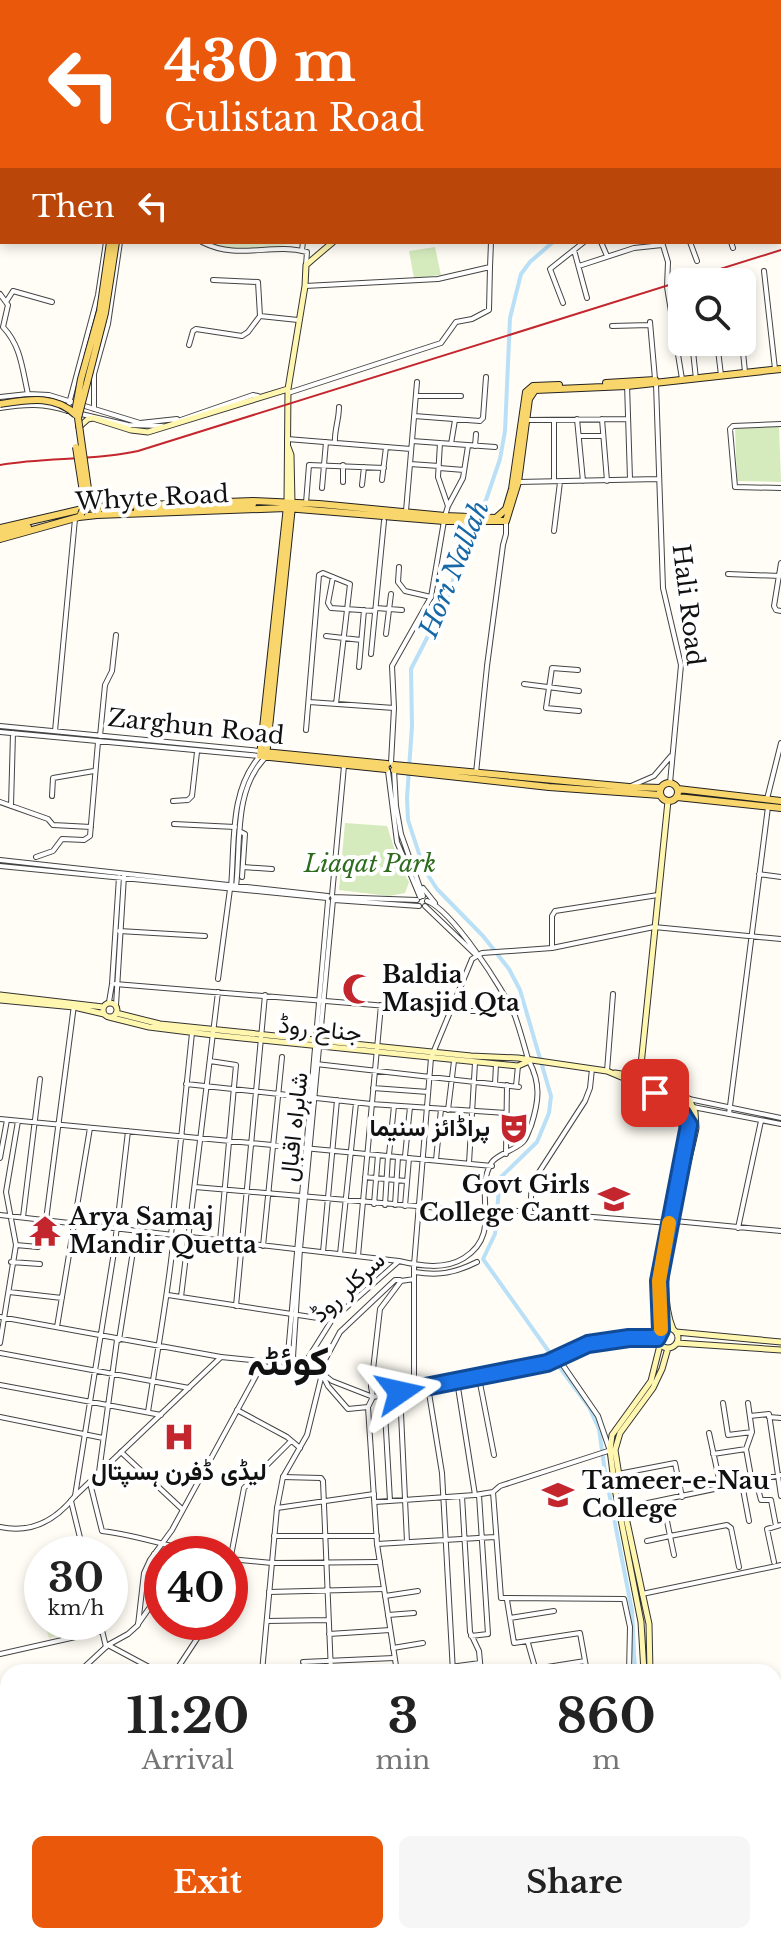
<!DOCTYPE html>
<html lang="en">
<head>
<meta charset="utf-8">
<style>
  body { margin:0; font-family:"Libre Baskerville",Vazirmatn,serif; background:#f6f6f6; color:#222; height:100vh; display:flex; flex-direction:column; font-size:30px; white-space:nowrap }
  * { box-sizing:border-box; margin:0 }
  p { font-size:26px; color:#767676 }
  .icon { flex:none; width:44px; height:44px; fill:none; stroke:currentColor; stroke-width:2; stroke-linecap:round; stroke-linejoin:round }
  .map { position:relative; flex:1; overflow:hidden }
  .side { position:absolute; left:0px; top:1664px; width:782px; height:280px; display:flex; flex-direction:column; background:#fff; border-radius:24px 24px 0 0; box-shadow:0 4px 12px #0003 }
  .side>* { flex:none }
  .top-card { position:absolute; left:0px; top:0px; width:782px; height:244px; box-shadow:0 4px 12px #0003; background:#ea580c; color:#fff; overflow:hidden }
  .buttons { position:absolute; left:668px; top:268px; display:grid; gap:16px }
  .buttons a { display:grid; place-items:center; width:88px; height:88px; border-radius:12px; background:#fff; box-shadow:0 4px 12px #0003; font-size:40px }
  .speed { position:absolute; left:24px; top:1536px; display:flex; gap:16px; font-size:40px; font-weight:700; text-align:center }
  .speed>* { display:grid; place-content:center; width:104px; height:104px; border-radius:50%; background:#fff; box-shadow:0 4px 12px #0003; line-height:1 }
  .speed small { font-size:20px; font-weight:400 }
  .speed .limit { border:12px solid #d22; background:#fff; color:#111 }
  .pin { position:absolute; display:grid; place-items:center; width:68px; height:68px; color:#fff; margin:-34px; border-radius:16px; box-shadow:0 4px 12px #0006 }
  .me { position:absolute; width:88px; margin:-44px; rotate:79deg; stroke-linejoin:round; filter:drop-shadow(0 0 6px #0008) }
  .turn { display:flex; align-items:center; gap:28px; height:168px; padding:0 32px; font-size:36px }
  .turn .icon { width:104px; height:104px; stroke-width:2.5 }
  .turn b { display:block; font-size:56px; line-height:68px }
  .then { display:flex; align-items:center; height:76px; padding:0 32px; background:#0003; gap:16px; font-size:30px }
  .eta { display:flex; justify-content:space-evenly; align-items:center; height:136px; text-align:center }
  .eta b { font-size:48px; font-weight:700; line-height:56px }
  .button { display:flex; gap:16px; margin-top:auto; padding:16px 32px }
  .button a { flex:1; height:92px; border-radius:12px; background:#ea580c; color:#fff; font-size:32px; font-weight:700; line-height:92px; text-align:center }
  .button a+a { background:#f6f6f6; color:#222 }
  .map>svg:first-child { display:block }
</style>
</head>
<body>
<div class="map">
<svg width="781" height="1944" viewBox="0 0 781 1944">
  <rect width="100%" height="100%" fill="#fffdf5"/>
  <path fill="#d5ebbd" d="M435,247L441,275L414,278L409,251Z
    M779,426L781,482L737,481L735,427Z
    M345,823L387,826L400,866L409,882L405,893L389,896L339,890Z"/>
  <path fill="#e6f2cf" d="M215,0H486V2H214Z
    M211,242H295V243C267,248 237,255 211,242Z
    M42,1563V1614L28,1567Z
    M44,1622H94L95,1625L49,1638Z"/>
  <g fill="none" stroke-linecap="round" stroke-linejoin="round">
    <path stroke="#b9e0f7" stroke-width="4" d="M717,0V2
      M780,206L781,208
      M552,1356L483,1259L495,1234L500,1178L537,1142L549,1113L551,1096L520,990L509,969L483,936L437,889L424,869L408,820L407,798L412,726L411,669L449,595L461,551L486,500L500,459L505,431L510,318L521,274L530,262L553,242
      M558,1365L589,1407L599,1429L605,1472L632,1611L635,1672
      M624,1944L636,1936"/>
    <defs>
      <path id="minor" d="M6,0L9,2
        M109,0V2
        M299,0L300,2
        M306,0V2
        M407,0L410,2
        M529,0L530,2
        M668,0L669,2
        M697,0L698,2
        M756,0L757,2
        M12,2L15,0
        M205,2L206,0
        M399,2L402,0
        M0,16L2,14
        M780,44H781
        M780,102L781,105
        M780,118L781,117
        M780,154H781
        M780,160L781,163
        M0,212L2,210
        M202,242C239,261 271,242 307,252L306,265
        M601,242L607,256
        M662,242L668,262L667,287L682,379
        M690,242L697,261
        M731,242L733,248
        M302,250L303,242
        M574,250L587,298
        M579,266L634,248L662,245
        M764,271L775,369
        M735,278V282
        M213,280L258,282L260,316
        M305,286L438,279L490,267L491,242
        M0,294L8,305L3,327C21,346 22,368 28,394
        M6,302L13,291L52,302
        M563,303L550,269L584,242
        M650,322L655,379
        M612,326L650,325
        M692,342L696,379
        M717,342L721,375
        M742,342L745,372
        M189,345L193,331L196,329L242,336L248,332L260,316L298,320
        M627,384L630,479
        M656,384L663,588L681,665L670,783
        M288,393L441,343L456,322L472,319L489,310L490,267
        M416,396H461
        M0,397L28,394L49,395L140,423L177,419
        M0,408C25,404 44,403 68,411
        M94,409V374L108,324L120,242
        M67,411L98,295L106,242
        M77,413L128,425L162,426
        M414,416L480,421L483,418L486,377
        M577,419L583,481
        M602,419L607,481
        M526,420L628,419
        M175,422L253,395L258,396
        M781,424L733,426L730,429L735,487L781,488
        M579,436H603
        M287,439L411,449
        M412,441L495,447
        M335,443C334,431 339,420 339,407
        M440,443L438,477L448,506
        M451,444L455,420
        M475,446L476,434
        M410,464L439,466
        M439,468L464,470
        M382,480L386,447
        M554,481V420
        M343,482V465
        M518,482L659,479
        M362,485L364,467
        M322,488L326,442
        M306,503L309,465L384,468
        M406,511L417,382
        M445,516L448,506L463,478L468,446
        M554,531L560,482
        M781,563L774,606L776,610L781,611
        M399,567L398,582L405,591L431,597
        M728,574L780,576
        M333,577L328,603L331,608L375,611
        M376,608L402,610
        M386,634L391,594
        M326,636L361,640
        M371,654L384,521
        M359,667L364,610
        M578,670L552,668L546,708L579,711
        M524,684L579,691
        M309,702L394,708
        M0,726L260,751
        M306,730L319,575L323,573L350,584L336,704
        M55,731L75,519
        M0,732L260,756
        M100,736L105,685L112,671L116,635
        M476,773L487,666L503,545L506,534V521
        M631,786L654,776L671,756
        M52,796L53,778L94,771
        M767,799L781,743
        M173,801L188,800L192,796L197,752
        M0,802L48,819L53,825L91,827
        M11,806L13,733
        M174,824L235,827
        M241,832L245,834L242,877
        M36,857L53,851L62,839L84,840L90,836L98,742
        M243,867L272,869
        M759,874L781,877
        M119,931L205,936
        M552,947V916L555,911L658,895
        M218,979L230,889
        M115,984L449,1011H512
        M210,1061L236,1065L220,1241
        M316,1064L519,1087
        M607,1071L613,994
        M186,1084L371,1104L506,1113
        M495,1084L496,1064
        M516,1086L518,1066
        M373,1088L428,1092
        M448,1110L454,1061
        M729,1114L768,807
        M0,1119L492,1166
        M506,1154L507,1085
        M389,1155L394,1106
        M405,1156L410,1107
        M0,1158L7,1120
        M436,1160L441,1109
        M469,1163L475,1063
        M365,1177L406,1181
        M195,1187L486,1212
        M374,1204L378,1155
        M385,1205L388,1156
        M395,1205L398,1157
        M405,1206L409,1158
        M505,1210L669,1223
        M530,1212L532,1183L585,1101L590,1088L592,1069
        M0,1215L399,1261
        M23,1217L40,1079
        M46,1220L74,1005
        M675,1221L781,1231
        M738,1228L761,1121
        M171,1235L192,1033
        M16,1245L38,1247
        M263,1246L282,1057
        M323,1252L337,1100
        M340,1254L356,1103
        M358,1256L381,1005
        M11,1262L40,1264
        M415,1272C439,1276 455,1273 477,1262
        M9,1292L62,1298
        M168,1295L331,1320
        M181,1297L218,992
        M236,1306L265,995
        M0,1317L221,1357
        M57,1327L90,1128
        M119,1340L136,1232
        M0,1343L16,1245L6,1192L18,1121
        M0,1353L189,1388
        M558,1358L598,1416L609,1448
        M305,1363L332,1320L399,1261C420,1266 445,1270 464,1258C504,1233 472,1193 492,1162C498,1154 515,1150 523,1142C527,1138 528,1132 531,1126C539,1101 541,1084 529,1061
        M319,1371L340,1332L395,1280H400
        M479,1378L494,1455
        M457,1381L475,1495
        M0,1385L161,1415
        M428,1387L442,1473L453,1672
        M414,1389V1265L431,1058L472,959L482,953L552,948L654,927L781,939
        M400,1392L407,1542
        M384,1395L390,1501
        M373,1397L371,1387L380,1309L401,1281L414,1279
        M723,1403L728,1435L752,1432
        M748,1403L752,1432L746,1449L752,1482
        M237,1410L287,1437L300,1448
        M148,1412C157,1353 168,1295 174,1235
        M750,1416L769,1414L781,1496
        M0,1417L103,1438
        M769,1417L781,1418
        M709,1433L721,1488
        M121,1452L182,1509
        M713,1454L746,1449
        M99,1472L117,1340
        M618,1474L675,1463L682,1497
        M283,1477L321,1478L323,1481L331,1672
        M756,1481L761,1500H771L776,1526
        M90,1483L102,1531C137,1535 170,1547 205,1554
        M742,1484L749,1521
        M493,1492L501,1598L624,1599L630,1627L629,1672
        M493,1492L500,1486L611,1450
        M75,1496L114,1252L128,1131
        M462,1496L470,1632L479,1651L481,1672
        M71,1501L84,1554
        M663,1501L670,1536L727,1525L731,1528L739,1567
        M375,1502L475,1495L493,1492
        M277,1508L374,1494
        M624,1508L781,1475
        M274,1536H377
        M647,1541L670,1536L674,1555
        M377,1544L495,1537
        M154,1554L162,1557
        M230,1559L272,1563L380,1562
        M230,1561L244,1488L291,1441
        M774,1562L767,1529L781,1525
        M147,1568L162,1577
        M269,1592L384,1589
        M642,1594L781,1565
        M385,1596L418,1591
        M507,1600L514,1643L580,1633L587,1672
        M388,1615L414,1613
        M510,1618L554,1611
        M267,1621L328,1620
        M100,1622L106,1647
        M138,1624L162,1590
        M329,1634L390,1630
        M471,1636L488,1634L479,1495
        M528,1643L536,1671
        M108,1645L149,1667
        M393,1648L423,1643
        M0,1654L102,1631
        M303,1662L394,1658
        M535,1669L585,1661
        M175,1672L208,1622
        M413,1672L480,1663
        M1,1776L8,1786
        M0,1854L3,1833
        M0,1854L8,1855
        M0,1923L8,1909
        M0,1933L8,1927
        M103,1936L104,1944
        M125,1936L126,1944
        M151,1936L152,1944
        M501,1936L502,1944
        M581,1936L588,1944
        M75,1944L77,1936
        M260,1944V1936
        M269,1944L333,1936
        M436,1944L482,1936
        M595,1944L605,1936"/>
      <path id="tertiary" d="M391,763L394,708L392,666L431,597L444,521
        M394,770L396,806L401,834L423,896
        M388,771L397,842L420,897
        M0,860L328,896
        M0,866L327,898
        M231,887C235,843 229,791 260,756
        M236,887C241,845 233,789 266,757
        M423,888L435,903
        M332,895L344,766
        M333,897L417,900
        M334,900L419,906
        M427,901C452,910 504,990 515,1016C520,1030 524,1045 528,1059
        M425,906L475,954
        M109,1002L112,984L119,877
        M116,1005L124,876
        M689,1099L781,1118
        M693,1107L781,1124
        M288,1354L328,901
        M279 1362a8 8 0 1 1 16 0a8 8 0 1 1-16 0Z
        M293,1357L300,1249L333,900
        M294,1360L314,1367L332,1381L373,1397
        M323,1376L328,1386L348,1409L368,1407
        M373,1397L547,1363L588,1344L629,1338H657
        M373,1397L368,1407L377,1544L397,1672
        M0,1527C32,1534 56,1520 75,1496L221,1357L280,1363
        M79,1672L108,1645L128,1634L138,1625L144,1573L150,1560L172,1530L264,1361
        M262,1672L277,1508L283,1477L307,1435L322,1374
        M0,1777L8,1763
        M774,1930L781,1942
        M434,1936L436,1944
        M192,1944L196,1936
        M519,1944L524,1936"/>
      <path id="secondary" d="M630,2L632,0
        M79,427L88,419L93,418L131,430L148,432L288,389
        M288,447L291,455L292,503
        M287,502L288,389L305,286L306,265L333,242
        M0,995L103,1007
        M0,1000L74,1007L104,1014
        M103 1010a7 7 0 1 1 14 0a7 7 0 1 1-14 0Z
        M116,1013L160,1024L471,1056L518,1058L607,1071L693,1107
        M109,1017L149,1027L213,1035L518,1066L527,1062
        M615,1073C641,1076 663,1093 689,1099L695,1112L696,1128C685,1183 651,1277 673,1329
        M648,1083L641,1065L668,801
        M658 1338a10 10 0 1 1 20 0a10 10 0 1 1-20 0Z
        M661,1330L659,1281L689,1134V1125L674,1101
        M676,1332L781,1342
        M677,1343L781,1350
        M644,1672L641,1622L615,1489L610,1450L612,1435L651,1381L660,1345
        M650,1672L649,1624L624,1508L615,1450L620,1433L653,1388L662,1369L668,1348
        M774,1741L781,1738"/>
      <path id="primary" d="M179,2L180,0
        M184,2L186,0
        M606,383L655,380
        M287,506L260,756L386,769
        M137,510L253,504
        M0,528L91,507L253,501L319,504L445,516L496,518L506,509L512,489L526,392L533,386L559,385
        M0,534L28,527
        M0,539L79,517L97,515L286,508L444,521H506L518,482L529,399L535,390L627,386L781,369
        M264,752L387,764
        M266,757L292,506
        M394,765L629,787L661,788
        M394,770L549,787L660,795
        M660 792a9 9 0 1 1 18 0a9 9 0 1 1-18 0Z
        M678,789L781,801
        M677,797L781,808"/>
    </defs>
    <use href="#minor" stroke="#444" stroke-width="6"/>
    <use href="#tertiary" stroke="#444" stroke-width="6"/>
    <use href="#secondary" stroke="#333" stroke-width="7"/>
    <use href="#primary" stroke="#222" stroke-width="8"/>
    <use href="#minor" stroke="#fff" stroke-width="4"/>
    <use href="#tertiary" stroke="#fff" stroke-width="4"/>
    <use href="#secondary" stroke="#fff6b0" stroke-width="5"/>
    <use href="#primary" stroke="#f9d66b" stroke-width="6"/>
    <path stroke="#c4262e" stroke-width="2" d="M0,465C46,457 93,461 138,451L781,250"/>
    <defs>
      <path id="primary-bridge" d="M0,404C27,400 54,394 76,415
        M75,412L81,379L100,311L110,242
        M76,447L85,505L81,514
        M98,511L90,503L78,418L105,313L116,242"/>
    </defs>
    <use href="#primary-bridge" stroke="#222" stroke-width="8" stroke-linecap="butt"/>
    <use href="#primary-bridge" stroke="#f9d66b" stroke-width="6"/>
  </g>
  <g fill="none" stroke-linecap="round" stroke-linejoin="round">
    <defs>
      <path id="route" d="M400,1392L547,1363L588,1344L629,1338H657L661,1330L659,1281L689,1125L673,1100L655,1093"/>
    </defs>
    <use href="#route" stroke="#114b97" stroke-width="20"/>
    <use href="#route" stroke="#1a73e8" stroke-width="14"/>
    <path stroke="#f59e0b" stroke-width="14" d="M661,1329L659,1281L669,1223"/>
  </g>
  <defs>
    <symbol id="mosque-bare" viewBox="-9 -9 18 18"><path d="M3.5-4.9A6 6 0 1 0 3.5 4.9A5 5 0 1 1 3.5-4.9Z" fill="#c4262e" stroke="#fff" stroke-width="2.5" paint-order="stroke"/></symbol>
    <symbol id="theatre-bare" viewBox="-9 -9 18 18"><path d="M-5-5.5Q0-4 5-5.5V0Q5 5 0 6Q-5 5-5 0ZM-3.3-2.5H-1v1.5H-3.3ZM1-2.5H3.3v1.5H1ZM-2.8 1Q0 5.5 2.8 1Z" fill="#c4262e" stroke="#fff" stroke-width="2.5" paint-order="stroke"/></symbol>
    <symbol id="university-bare" viewBox="-9 -9 18 18"><path d="M0-5L7-2L0 1L-7-2ZM-4 1L0 2.5L4 1V4Q0 6-4 4Z" fill="#c4262e" stroke="#fff" stroke-width="2.5" paint-order="stroke"/></symbol>
    <symbol id="temple-bare" viewBox="-9 -9 18 18"><path d="M0-6L5-2H3V0L6.5 2.5H4V6H1.5V3h-3V6H-4V2.5H-6.5L-3 0V-2H-5Z" fill="#c4262e" stroke="#fff" stroke-width="2.5" paint-order="stroke"/></symbol>
    <symbol id="hospital-bare" viewBox="-9 -9 18 18"><path d="M-5-5h3v3.5h4V-5h3V5h-3V1.5h-4V5h-3Z" fill="#c4262e" stroke="#fff" stroke-width="2.5" paint-order="stroke"/></symbol>
  </defs>
  <g fill-rule="evenodd">
    <use href="#mosque-bare" x="336" y="967" width="44" height="44"/>
    <use href="#theatre-bare" x="492" y="1106" width="44" height="44"/>
    <use href="#university-bare" x="592" y="1177" width="44" height="44"/>
    <use href="#temple-bare" x="23" y="1209" width="44" height="44"/>
    <use href="#hospital-bare" x="157" y="1415" width="44" height="44"/>
    <use href="#university-bare" x="536" y="1473" width="44" height="44"/>
  </g>
  <g text-anchor="middle" stroke-width="8" stroke-linejoin="round" paint-order="stroke">
    <g font-size="24" fill="#111" stroke="#fff">
      <text transform="translate(152 498) rotate(-3)" y="8">Whyte Road</text>
      <text transform="translate(688 605) rotate(83)" y="8">Hali Road</text>
      <text transform="translate(196 727) rotate(6)" y="8">Zarghun Road</text>
      <text transform="translate(320 1029) rotate(6)" y="8">جناح روڈ</text>
      <text transform="translate(294 1127) rotate(-84)" y="8">شاہراہ اقبال</text>
      <text transform="translate(348 1287) rotate(-43)" y="8">سرکلر روڈ</text>
    </g>
    <g font-size="24" font-style="italic" fill="#2f6b1f" stroke="#fff">
      <text x="370" y="872">Liaqat Park</text>
    </g>
    <g font-size="24" font-weight="bold" fill="#111" stroke="#fff" text-anchor="start">
      <text x="382" y="983">Baldia<tspan x="382" dy="28">Masjid Qta</tspan></text>
      <text x="490" y="1136" text-anchor="end">پراڈائز سنیما</text>
      <text x="590" y="1193" text-anchor="end">Govt Girls<tspan x="590" dy="28">College Cantt</tspan></text>
      <text x="69" y="1225">Arya Samaj<tspan x="69" dy="28">Mandir Quetta</tspan></text>
      <text x="179" y="1480" text-anchor="middle">لیڈی ڈفرن ہسپتال</text>
      <text x="582" y="1489">Tameer-e-Nau<tspan x="582" dy="28">College</tspan></text>
    </g>
    <g font-size="26" font-style="italic" fill="#1768a6" stroke="#fff">
      <text transform="translate(454 569) rotate(-68)" y="9">Hori Nallah</text>
    </g>
    <g font-size="40" font-weight="bold" fill="#111" stroke="#fff">
      <text x="288" y="1375">کوئٹہ</text>
    </g>
  </g>
</svg>
<div class="buttons">
<a><svg class="icon" aria-label="search" viewBox="0 0 24 24"><circle cx="10" cy="10" r="6"/><path d="M15 15l6 6"/></svg></a>
</div>
<div class="speed"><div>30<small>km/h</small></div><div class="limit">40</div></div>
<div class="pin" style="left:655px;top:1093px;background:#d93025"><svg class="icon" aria-label="arrive" viewBox="0 0 24 24"><path d="M6 21V4h12l-3 4 3 4H6"/></svg></div>
<svg class="me" style="left:400px;top:1392px" viewBox="-20 -20 40 40"><path d="M0-17L14 15 0 8-14 15z" fill="#1a73e8" stroke="#fff" stroke-width="4"/></svg>
<div class="top-card">
<div class="turn"><svg class="icon" aria-label="left" viewBox="0 0 24 24"><path d="M17 20v-9H6M10 6l-5 5 5 5"/></svg><div><b>430 m</b>Gulistan Road</div></div>
<div class="then">Then<svg class="icon" aria-label="left" viewBox="0 0 24 24"><path d="M17 20v-9H6M10 6l-5 5 5 5"/></svg></div>
</div>
<section class="side">
<div class="eta">
<div><b>11:20</b><p>Arrival</p></div>
<div><b>3</b><p>min</p></div>
<div><b>860</b><p>m</p></div>
</div>
<div class="button"><a>Exit</a><a>Share</a></div>
</section>
</div>
</body>
</html>
